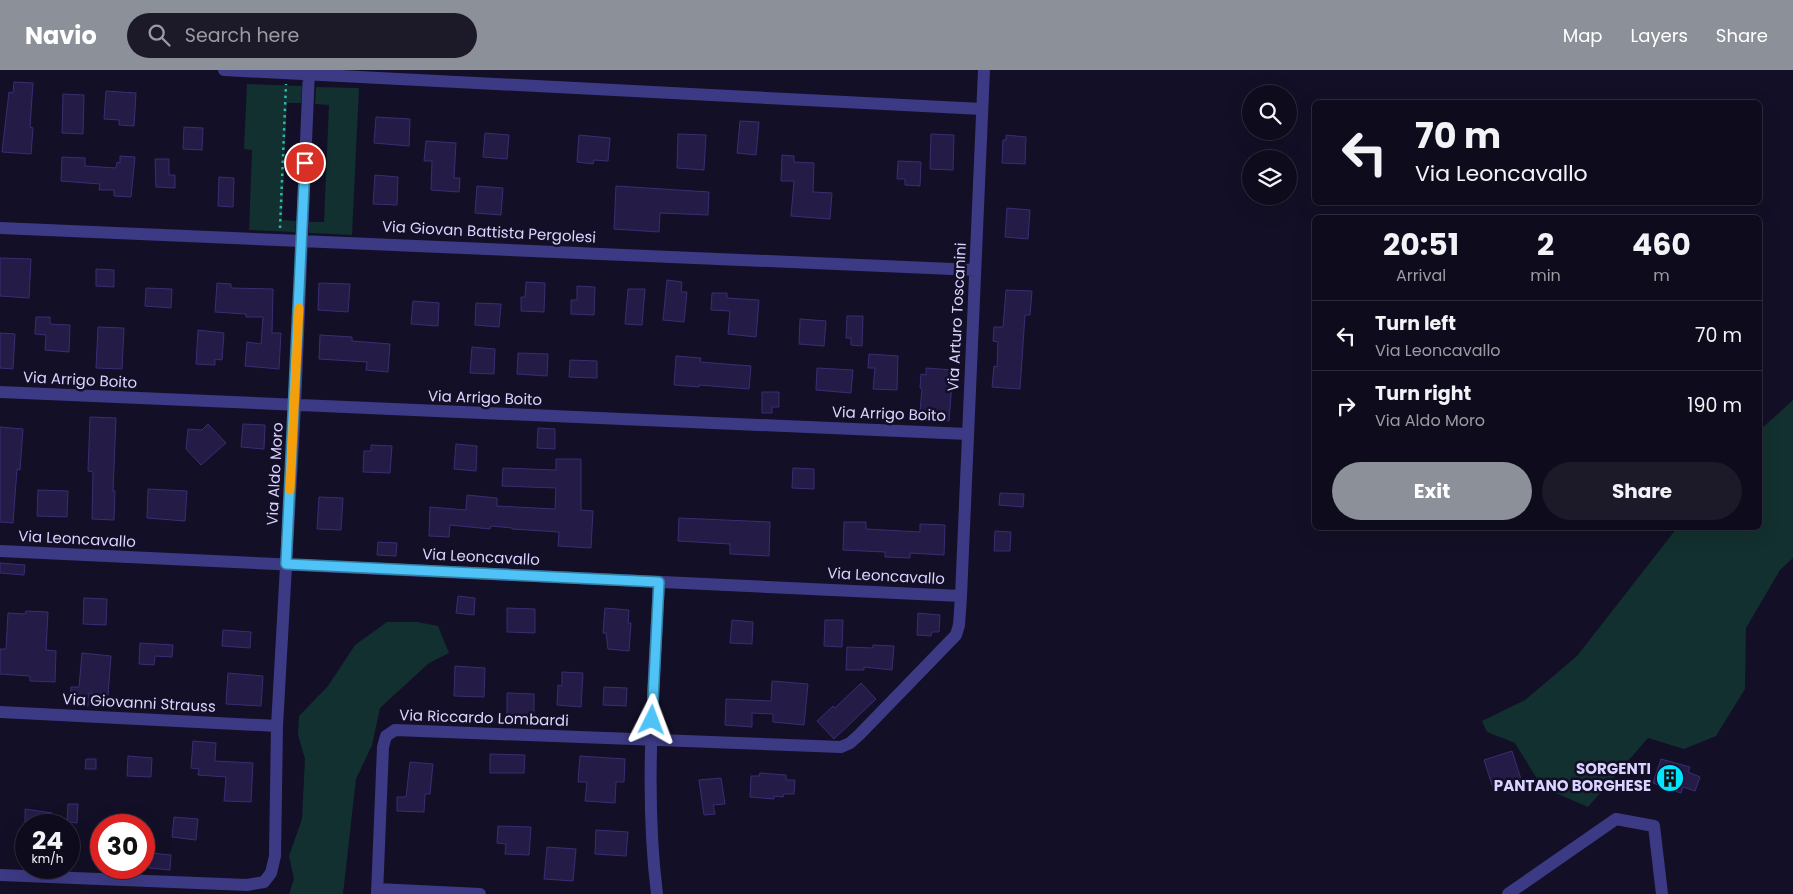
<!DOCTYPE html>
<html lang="en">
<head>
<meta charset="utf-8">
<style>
  body { margin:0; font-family:Poppins,sans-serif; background:#1c1929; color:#f1f3f6; height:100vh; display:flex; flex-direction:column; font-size:19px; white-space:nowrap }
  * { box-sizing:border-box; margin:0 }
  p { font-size:16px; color:#9b9ba3 }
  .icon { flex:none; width:28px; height:28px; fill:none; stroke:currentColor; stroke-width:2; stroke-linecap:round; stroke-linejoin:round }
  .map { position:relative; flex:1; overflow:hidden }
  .details { position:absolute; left:1312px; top:145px; width:450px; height:315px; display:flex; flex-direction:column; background:#0e0b1c; border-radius:8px; box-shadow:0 5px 20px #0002,0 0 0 1px #2e2b3b }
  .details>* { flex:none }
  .guide { position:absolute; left:1312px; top:30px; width:450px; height:105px; border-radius:8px; box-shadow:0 5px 20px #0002,0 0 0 1px #2e2b3b; background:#0e0b1c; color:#f1f3f6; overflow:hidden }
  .tools { position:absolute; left:1242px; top:15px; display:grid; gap:10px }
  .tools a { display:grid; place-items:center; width:55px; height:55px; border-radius:50%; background:#0e0b1c; box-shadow:0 5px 20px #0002,0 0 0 1px #2e2b3b; font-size:25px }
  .speed { position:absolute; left:15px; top:744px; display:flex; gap:10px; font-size:25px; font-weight:700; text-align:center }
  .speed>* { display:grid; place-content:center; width:65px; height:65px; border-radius:50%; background:#0e0b1c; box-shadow:0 5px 20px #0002,0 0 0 1px #2e2b3b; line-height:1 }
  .speed small { font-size:12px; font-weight:400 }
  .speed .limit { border:8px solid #d22; background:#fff; color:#111 }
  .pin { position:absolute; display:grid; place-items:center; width:42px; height:42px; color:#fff; margin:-21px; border:2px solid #fff; border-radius:50%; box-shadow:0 1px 5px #0007 }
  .me { position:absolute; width:55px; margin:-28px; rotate:3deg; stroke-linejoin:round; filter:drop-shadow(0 0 4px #0008) }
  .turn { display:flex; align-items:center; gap:18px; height:105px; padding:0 20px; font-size:22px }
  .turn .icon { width:65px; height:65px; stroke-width:2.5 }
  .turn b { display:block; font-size:35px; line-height:42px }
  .eta { display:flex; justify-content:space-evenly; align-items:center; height:85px; text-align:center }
  .eta b { font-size:30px; font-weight:700; line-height:35px }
  .button { display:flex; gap:10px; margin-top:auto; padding:10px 20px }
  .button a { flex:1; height:58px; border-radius:30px; background:#8c9099; color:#fff; font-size:20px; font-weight:700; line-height:58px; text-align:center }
  .button a+a { background:#1c1929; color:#f1f3f6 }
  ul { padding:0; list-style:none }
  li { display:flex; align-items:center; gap:15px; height:70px; padding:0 20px; border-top:1px solid #2e2b3b }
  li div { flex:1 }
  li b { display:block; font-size:19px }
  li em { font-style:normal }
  header { display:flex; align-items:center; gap:30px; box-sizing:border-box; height:70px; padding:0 25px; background:#8c9099; color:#fff }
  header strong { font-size:24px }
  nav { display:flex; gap:28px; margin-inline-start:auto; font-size:18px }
  .search { width:350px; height:45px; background:#1c1929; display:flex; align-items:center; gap:12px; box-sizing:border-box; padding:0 18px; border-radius:28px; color:#9b9ba3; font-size:19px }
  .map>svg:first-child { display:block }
</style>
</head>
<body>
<header>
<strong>Navio</strong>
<div class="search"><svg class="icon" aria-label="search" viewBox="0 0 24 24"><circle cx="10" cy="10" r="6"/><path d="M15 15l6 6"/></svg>Search here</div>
<nav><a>Map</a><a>Layers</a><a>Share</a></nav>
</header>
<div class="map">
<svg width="1793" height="824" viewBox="0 0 1793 824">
  <rect width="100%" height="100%" fill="#130f26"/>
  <path fill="#12302f" d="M247,14L302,16L301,33H287L282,150L296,151L295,162L249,160L252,80L244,79Z
    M316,17L359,18L352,165L309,163V152H324L329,35L315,34Z
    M1793,330V488L1780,500L1746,558L1745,619L1716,666L1684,679L1648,668L1588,737L1542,717L1515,673L1487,662L1482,651L1525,630L1577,586L1677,458H1760V360Z
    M387,552H417L438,556L449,583L429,593L380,638L372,675L356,709L343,824H289L294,809L289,786L302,749L305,689L298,665L299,646L328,616L355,575Z"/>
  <path fill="#241b47" stroke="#3b2d73" d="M14,12L33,13L30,57L33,58L31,84L2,82L9,22L13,23Z
    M106,21L136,23L134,56L119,55V50L104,49Z
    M63,24L84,25L83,64L62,63Z
    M376,47L410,49L409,76L374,73Z
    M740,51L759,52L756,85L737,83Z
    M184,57L203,58L202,80L183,79Z
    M485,63L509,65L507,89L483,87Z
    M678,64L706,65L704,100L677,98Z
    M931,64L954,65L953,100L930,99Z
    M579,65L610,68L608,91L594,90L593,94L577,92Z
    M1006,65L1026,67L1025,94L1002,93L1003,70H1006Z
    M426,71L456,73L454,108H460L459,122L431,120L432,91H424Z
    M782,85L794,86V92L814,93L813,122L832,123L830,149L791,146L794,111H781Z
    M120,86L135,87L131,127L114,126V120H99L100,114L61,111L62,87L85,88V96L116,98L117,92L120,93Z
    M155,89H169V105H175V118L156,117Z
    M898,91L921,92L920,116L905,115V109H897Z
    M375,105L398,107L397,135L373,134Z
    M219,107L234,108L233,137L218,136Z
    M477,116L503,118L501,145L475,143Z
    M616,116L709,122L708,145L660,143L659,162L614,159Z
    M1007,138L1030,140L1028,169L1005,167Z
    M0,188L31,189L29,228L0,226Z
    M96,199L114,200V217L96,216Z
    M667,210L682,212L681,222H687L684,252L663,250Z
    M526,212L545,213L544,242L521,241V227H525Z
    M217,213L231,214V218L273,219L272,263H281L279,299L245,296L247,272L261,274L263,247H246V244L215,242Z
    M319,213L350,214L348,242L318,240Z
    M577,216L595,217L594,245L571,244V230H577Z
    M146,218L172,219L171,238L145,236Z
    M628,219H645L642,255L625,254Z
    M1006,220L1032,221L1030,245H1025L1020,319L992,317L994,296L997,297L998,272L993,271L994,257H1003Z
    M712,223H727V228L759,230L756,267L728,264L730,241L711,240Z
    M413,231L439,233L438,256L411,254Z
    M476,233L501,234L499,257L475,255Z
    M847,246H863L862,276L851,275V268H846Z
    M36,247H50V254L70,255L69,282L45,280L46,265L35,264Z
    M800,249L826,251L824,276L799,274Z
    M98,257L124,258L122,299L96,298Z
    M198,260L224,263L222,290L215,289V295L196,294Z
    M0,263L15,264L13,299L0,298Z
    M320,265L352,267V271L390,274L388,302L366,300L367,292L319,289Z
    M472,277L495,279L494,304L470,303Z
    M518,283L548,284L547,306L517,304Z
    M869,284L898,286L897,320L873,319L875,298H868Z
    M676,286L701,288L700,292L751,296L749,319L699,315V317L674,315Z
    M570,290L597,291V308L569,307Z
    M817,298L853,300L851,323L816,320Z
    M926,298L953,300L949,351L924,349V341H920L922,319L920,318L921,304L926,305Z
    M762,322H779V337H772V343H762Z
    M90,347L116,348L113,421H115L114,450L92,449L93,402L88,401Z
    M208,354L226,373L201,395L186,379L188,359L202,360Z
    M243,354L265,355L264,379L241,377Z
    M0,357L23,359L20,400L17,399L13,453L0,452Z
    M538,358L555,359V379L537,378Z
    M456,374L477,376L476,401L454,399Z
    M371,375L392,376L390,403L363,402L364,381H371Z
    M556,389H581V440L593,441L591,478L558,476L559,462L512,459V458L491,456L490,459L450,455L449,467L429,466L430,437L466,440L467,425L497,428V436L555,439L556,418L502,416L503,398L556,400Z
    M793,398L814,399V419L792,418Z
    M148,419L187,421L185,451L147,448Z
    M38,420L68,421L67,447L37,446Z
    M1000,423L1024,424L1023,437L999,435Z
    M319,427L343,428L341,460L317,459Z
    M679,448L770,452L769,486L730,484V474L678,471Z
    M844,452H866V459L920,462V454L945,455L944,485L910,483V488L885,487V482L843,480Z
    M995,461L1011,462L1010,481H994Z
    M378,472L397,473L396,486L377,485Z
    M0,493L25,495L24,505L0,503Z
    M458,526L475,528L474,545L456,543Z
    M84,528L107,529L106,555L83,554Z
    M507,538L535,539V563L507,562Z
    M605,538L629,540L628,553H631L629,581L608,579L606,563H603Z
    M26,541L48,542L46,580L56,581L55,612L30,611V606L0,604V579H6L8,543L25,544Z
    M918,543L940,545L939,562H932L931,566L917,565Z
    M732,550L753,552L752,574L730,573Z
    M825,550H843L842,577L824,576Z
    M223,560L251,562L250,578L222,576Z
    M140,573L173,575L172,587L155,586L154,595L139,594Z
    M873,575L894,576L892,600L864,597V600H846L847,577L873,578Z
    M82,583L111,586L108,625L89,623L88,636L70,634L71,617H79Z
    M455,596L485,598L484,627L454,626Z
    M562,602L583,603L581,637L557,635L558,615L562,616Z
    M228,603L263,606L261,636L226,634Z
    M772,611L808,614L804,655L773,652V644L752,643V657L725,655L726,629L771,631Z
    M861,613L876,629L834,669L817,651L833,636L835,638Z
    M604,617L627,618L626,636L603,635Z
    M507,623L534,624V645L507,644Z
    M193,671L216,673L215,691L253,693L251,732L224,731L226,707L198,705L199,699L191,698Z
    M1512,681L1521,709L1493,718L1484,690Z
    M490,684L525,685L524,703H490Z
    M128,686L152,688L151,707L127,706Z
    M580,686L625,689L624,712H616L615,733L585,731L587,712H578Z
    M86,689H96V699H85Z
    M1661,689L1690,697L1688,702L1700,707L1695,721L1683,717L1681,723L1653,713Z
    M410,692L433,694L430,724H425L424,742L397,741V727H406Z
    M760,703L786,705V710H795L794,724H784L783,727L774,726V729L750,727L751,706H759Z
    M721,708L725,734L713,735L715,744L704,745L699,710Z
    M68,734H78L77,753L67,752Z
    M25,739L52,743V755H25Z
    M174,747L198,749L196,770L172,767Z
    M498,756L531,757L529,785L505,784L506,774L497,773Z
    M596,760L628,762L626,786L595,784Z
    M547,777L576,779L573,811L544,809Z
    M151,783L171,785L170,800L149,798Z"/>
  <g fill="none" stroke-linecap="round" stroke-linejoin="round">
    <path stroke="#2fb8b0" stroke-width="2.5" stroke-dasharray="2.5 4" stroke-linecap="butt" d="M280,158L286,14"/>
    <path stroke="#3d3a85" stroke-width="12" d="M224,0L982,39
      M0,158L975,200
      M0,322L968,364
      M0,481L961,526
      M0,642L277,656
      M0,805L247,815L264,812L271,803L275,786L277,656L295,336L309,0
      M377,819L480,824
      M377,824L383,677L386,666L395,660L841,677L850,673L859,665L956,565L959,555L961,526L984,0
      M657,824C644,721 654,616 659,512
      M1508,824L1616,749L1654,756L1662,824"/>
  </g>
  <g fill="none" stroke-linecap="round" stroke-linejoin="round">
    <defs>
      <path id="route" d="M305,93L286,494L659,512L652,650"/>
    </defs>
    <use href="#route" stroke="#337fa1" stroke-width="12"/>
    <use href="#route" stroke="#4fc3f7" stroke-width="9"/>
    <path stroke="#f59e0b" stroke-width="9" d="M290,420L299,238"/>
  </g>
  <defs>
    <symbol id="building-disc" viewBox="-11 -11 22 22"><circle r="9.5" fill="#00e5ff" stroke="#130f26"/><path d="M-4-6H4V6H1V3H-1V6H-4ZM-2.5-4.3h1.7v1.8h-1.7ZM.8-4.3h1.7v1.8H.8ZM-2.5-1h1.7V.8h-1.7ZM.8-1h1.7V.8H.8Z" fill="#111"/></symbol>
  </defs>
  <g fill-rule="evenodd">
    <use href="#building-disc" x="1654" y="692" width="32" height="32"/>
  </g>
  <g text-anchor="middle" stroke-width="5" stroke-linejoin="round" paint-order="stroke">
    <g font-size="15" fill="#d9d4ff" stroke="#130f26">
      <text transform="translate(489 162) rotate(3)" y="5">Via Giovan Battista Pergolesi</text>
      <text transform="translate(957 247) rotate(-87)" y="5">Via Arturo Toscanini</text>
      <text transform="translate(80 310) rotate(3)" y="5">Via Arrigo Boito</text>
      <text transform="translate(485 328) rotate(2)" y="5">Via Arrigo Boito</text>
      <text transform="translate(889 344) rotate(2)" y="5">Via Arrigo Boito</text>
      <text transform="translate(275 404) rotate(-87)" y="5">Via Aldo Moro</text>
      <text transform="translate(77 469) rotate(3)" y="5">Via Leoncavallo</text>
      <text transform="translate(481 487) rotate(3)" y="5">Via Leoncavallo</text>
      <text transform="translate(886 506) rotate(3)" y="5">Via Leoncavallo</text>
      <text transform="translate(139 633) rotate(3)" y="5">Via Giovanni Strauss</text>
      <text transform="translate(484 648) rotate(2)" y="5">Via Riccardo Lombardi</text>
    </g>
    <g font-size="15" font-weight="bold" fill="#d9d4ff" stroke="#130f26" text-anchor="end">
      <text x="1651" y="704">SORGENTI<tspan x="1651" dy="17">PANTANO BORGHESE</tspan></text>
    </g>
  </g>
</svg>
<div class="tools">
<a><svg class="icon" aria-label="search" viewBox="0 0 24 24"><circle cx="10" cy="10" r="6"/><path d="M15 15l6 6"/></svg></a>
<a><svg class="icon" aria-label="layers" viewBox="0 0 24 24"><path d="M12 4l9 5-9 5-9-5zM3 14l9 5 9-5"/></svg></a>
</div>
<div class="speed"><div>24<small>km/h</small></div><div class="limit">30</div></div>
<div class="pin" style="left:305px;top:93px;background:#d93025"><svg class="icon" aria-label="arrive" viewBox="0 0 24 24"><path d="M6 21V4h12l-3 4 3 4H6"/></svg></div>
<svg class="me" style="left:652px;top:650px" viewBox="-20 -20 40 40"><path d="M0-17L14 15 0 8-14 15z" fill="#4fc3f7" stroke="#fff" stroke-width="4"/></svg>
<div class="guide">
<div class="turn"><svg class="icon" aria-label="left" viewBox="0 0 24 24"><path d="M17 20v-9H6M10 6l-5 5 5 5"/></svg><div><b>70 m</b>Via Leoncavallo</div></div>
</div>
<section class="details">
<div class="eta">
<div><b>20:51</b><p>Arrival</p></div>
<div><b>2</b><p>min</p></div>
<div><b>460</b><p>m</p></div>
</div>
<ul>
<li><svg class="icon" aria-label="left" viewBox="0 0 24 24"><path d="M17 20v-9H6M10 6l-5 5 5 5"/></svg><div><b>Turn left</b><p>Via Leoncavallo</p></div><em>70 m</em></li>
<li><svg class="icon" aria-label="right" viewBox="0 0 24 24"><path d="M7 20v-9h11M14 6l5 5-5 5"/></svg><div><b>Turn right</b><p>Via Aldo Moro</p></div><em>190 m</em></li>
</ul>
<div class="button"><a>Exit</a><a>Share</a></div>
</section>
</div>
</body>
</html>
